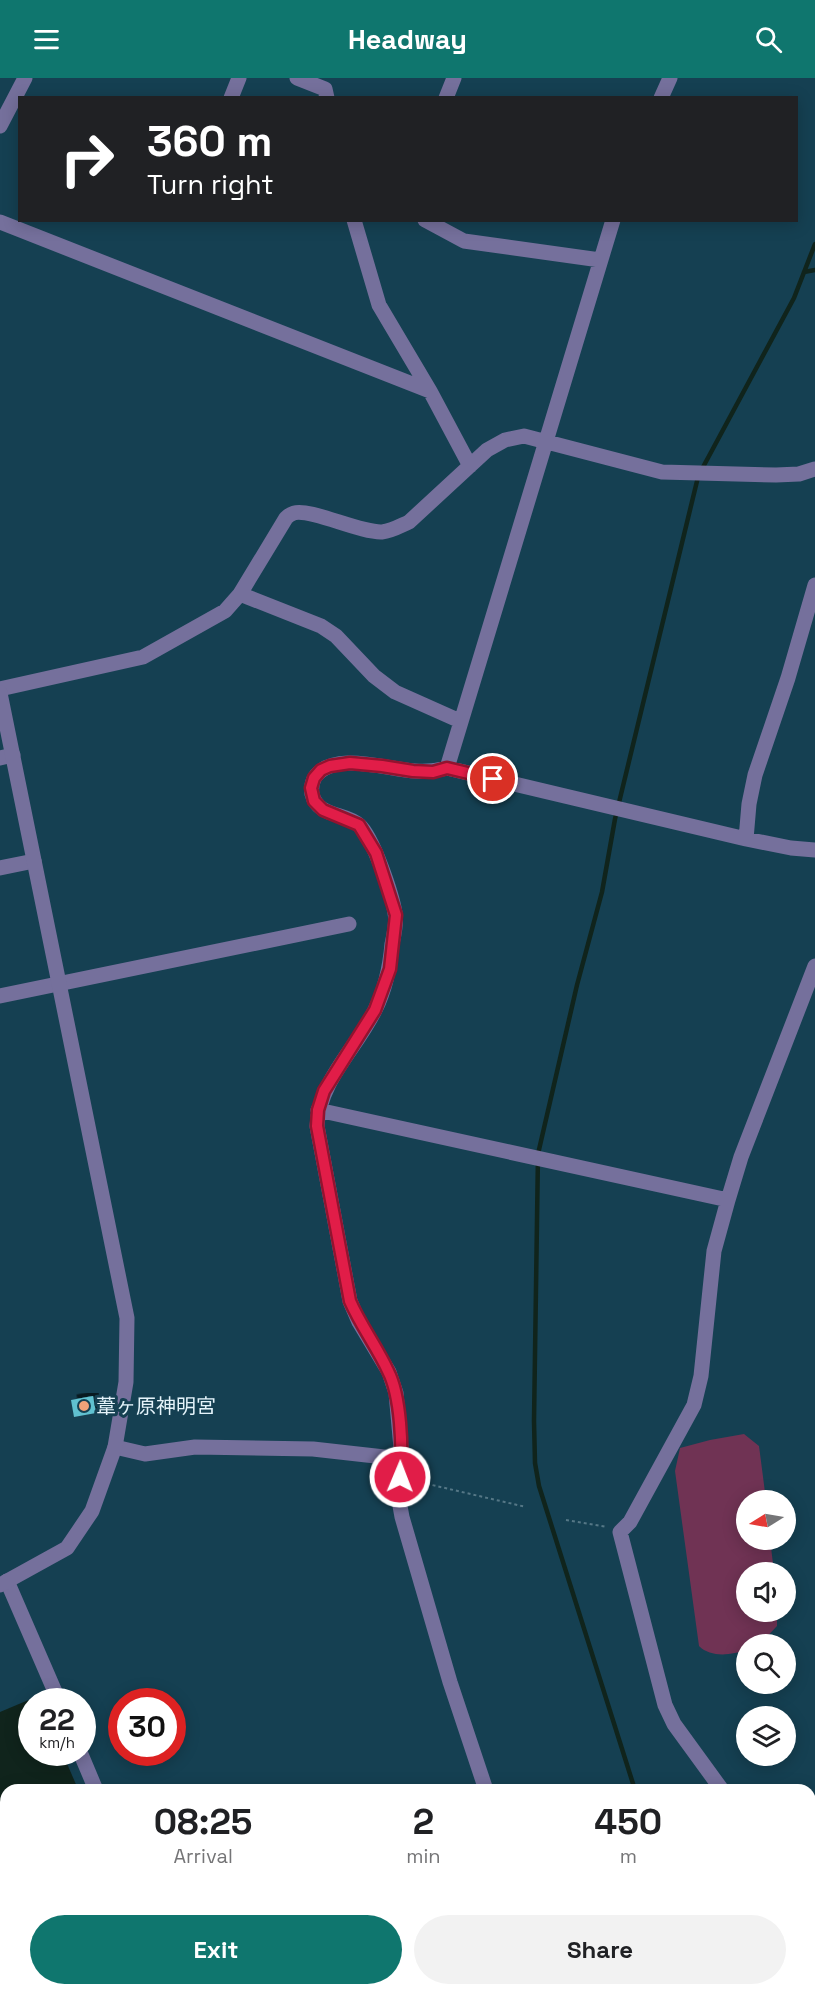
<!DOCTYPE html>
<html lang="en">
<head>
<meta charset="utf-8">
<style>
  body { margin:0; font-family:"Space Grotesk","Noto Sans JP",sans-serif; background:#f2f2f2; color:#202124; height:100vh; display:flex; flex-direction:column; font-size:22px; white-space:nowrap }
  * { box-sizing:border-box; margin:0 }
  p { font-size:20px; color:#757577 }
  .icon { flex:none; width:33px; height:33px; fill:none; stroke:currentColor; stroke-width:2; stroke-linecap:round; stroke-linejoin:round }
  .map { position:relative; flex:1; overflow:hidden }
  .sheet { position:absolute; left:0px; top:1706px; width:816px; height:212px; display:flex; flex-direction:column; background:#fff; border-radius:18px 18px 0 0; box-shadow:0 3px 15px #0003 }
  .sheet>* { flex:none }
  .guide { position:absolute; left:18px; top:18px; width:780px; height:126px; border-radius:0px; box-shadow:0 3px 15px #0003; background:#202124; color:#fff; overflow:hidden }
  .needle { width:39px; rotate:259deg }
  .fabs { position:absolute; left:736px; top:1412px; display:grid; gap:12px }
  .fabs a { display:grid; place-items:center; width:60px; height:60px; border-radius:50%; background:#fff; box-shadow:0 3px 15px #0003; font-size:30px }
  .speed { position:absolute; left:18px; top:1610px; display:flex; gap:12px; font-size:30px; font-weight:700; text-align:center }
  .speed>* { display:grid; place-content:center; width:78px; height:78px; border-radius:50%; background:#fff; box-shadow:0 3px 15px #0003; line-height:1 }
  .speed small { font-size:15px; font-weight:400 }
  .speed .limit { border:9px solid #d22; background:#fff; color:#111 }
  .pin { position:absolute; display:grid; place-items:center; width:51px; height:51px; color:#fff; margin:-26px; border:3px solid #fff; border-radius:50%; box-shadow:0 2px 6px #0007 }
  .me { position:absolute; width:66px; margin:-33px; rotate:1deg; stroke-linejoin:round; filter:drop-shadow(0 0 4px #0008) }
  .turn { display:flex; align-items:center; gap:21px; height:126px; padding:0 30px; font-size:27px }
  .turn .icon { width:78px; height:78px; stroke-width:2.5 }
  .turn b { display:block; font-size:42px; line-height:51px }
  .eta { display:flex; justify-content:space-evenly; align-items:center; height:102px; text-align:center }
  .eta b { font-size:36px; font-weight:800; line-height:42px }
  .primary-button { display:flex; gap:12px; margin-top:auto; padding:12px 30px }
  .primary-button a { flex:1; height:69px; border-radius:36px; background:#0f766e; color:#fff; font-size:24px; font-weight:800; line-height:69px; text-align:center }
  .primary-button a+a { background:#f2f2f2; color:#202124 }
  header { display:flex; justify-content:space-between; align-items:center; height:78px; padding:0 30px; background:#0f766e; color:#fff; font-size:27px; font-weight:800 }
  .map>svg:first-child { display:block }
</style>
</head>
<body>
<header><svg class="icon" aria-label="menu" viewBox="0 0 24 24"><path d="M4 6h16M4 12h16M4 18h16"/></svg>Headway<svg class="icon" aria-label="search" viewBox="0 0 24 24"><circle cx="10" cy="10" r="6"/><path d="M15 15l6 6"/></svg></header>
<div class="map">
<svg width="815" height="1916" viewBox="0 0 815 1916">
  <defs>
    <filter id="shadow"><feDropShadow dx="5.5" dy="-5.5" stdDeviation="0" flood-color="#0009"/></filter>
  </defs>
  <rect width="100%" height="100%" fill="#154052"/>
  <path fill="#703354" d="M744,1356L759,1368L766,1422H747V1461H770L774,1494H747V1533H777V1548L760,1566H747V1572C731,1577 711,1580 699,1568L675,1393L680,1370L710,1362Z"/>
  <path fill="#10241c" d="M38,1618L40,1623H32V1674H62L78,1711L6,1712V1775L0,1778V1634Z"/>
  <g fill="none" stroke-linecap="round" stroke-linejoin="round">
    <path stroke="#10241c" stroke-width="4.5" d="M804,194L815,192
      M702,391L794,220L815,166
      M635,1712L539,1408L535,1385L534,1343L538,1076L577,907L602,814L615,741L698,399
      M698,1911L699,1916"/>
  </g>
  <path fill="#60c1d0" filter="url(#shadow)" d="M93,1318L96,1335L74,1339L71,1322Z"/>
  <g fill="none" stroke-linecap="round" stroke-linejoin="round">
    <path stroke="#557786" stroke-width="2" stroke-dasharray="3 3" stroke-linecap="butt" d="M415,1403L526,1429
      M566,1442L607,1449"/>
    <path stroke="#75709c" stroke-width="15" d="M297,0L325,11L327,20
      M231,20L239,0
      M446,20L454,0
      M661,20L670,0
      M354,142L379,227L430,313L470,388
      M425,142L464,163L600,182
      M0,144L430,313
      M240,516L321,548L336,558L374,598L395,614L460,643
      M0,611L143,579L225,533L240,516L286,440C288,438 291,436 294,435C310,430 360,455 382,454C392,453 400,448 409,444L487,372L505,362L524,358L662,394L776,397L799,396L815,391
      M0,680L13,677
      M447,690L613,142
      M746,761L749,726L755,697L788,600L815,507
      M0,790L34,783
      M0,918L349,846
      M318,1032L728,1122
      M115,1369L145,1376L195,1369L313,1371L402,1381
      M7,1503L59,1623
      M80,1674L96,1712
      M486,1712L450,1604L402,1439L398,1417L402,1381L396,1315L389,1294L359,1244L350,1223L317,1048C319,1003 356,971 375,932C385,912 390,889 392,866C394,857 397,844 395,835C392,816 373,759 359,747C345,734 318,740 312,716C311,710 312,704 315,699C334,672 389,692 415,693C427,694 436,693 447,690L746,761L791,770L815,772
      M722,1712L674,1646L665,1627L620,1454L630,1444L694,1327L701,1298L714,1173L728,1122L741,1079L815,888
      M810,1789L815,1788
      M181,1911L183,1916
      M550,1911L552,1916"/>
    <path stroke="#75709c" stroke-width="15" d="M0,48L25,0
      M0,615L127,1240L126,1304L115,1369L92,1433L67,1470L0,1507"/>
  </g>
  <g fill="none" stroke-linecap="round" stroke-linejoin="round">
    <defs>
      <path id="route" d="M400,1399C403,1371 401,1318 388,1293C377,1269 361,1248 350,1223L317,1048L318,1032L324,1013L375,932L390,891L396,837L376,775L359,747L323,732L314,723L311,710L314,700L321,692L330,688L350,685L382,688L413,693L433,694L447,690L493,701"/>
    </defs>
    <use href="#route" stroke="#92132f" stroke-width="15"/>
    <use href="#route" stroke="#e11d48" stroke-width="10"/>
  </g>
  <circle fill="#f0a279" stroke="#154052" stroke-width="2" cx="84" cy="1328" r="6"/>
  <g text-anchor="middle" stroke-width="6" stroke-linejoin="round" paint-order="stroke">
    <g font-size="20" fill="#e4f3fa" stroke="#154052" text-anchor="start">
      <text x="96" y="1335">葦ヶ原神明宮</text>
    </g>
  </g>
</svg>
<div class="fabs">
<a><svg class="needle" viewBox="-14 -14 28 28"><path d="M0-13l5 13h-10z" fill="#e53935"/><path d="M0 13l5-13h-10z" fill="#757577"/></svg></a>
<a><svg class="icon" aria-label="sound" viewBox="0 0 24 24"><path d="M4 9h4l5-4v14l-5-4H4zM17 9q2 3 0 6"/></svg></a>
<a><svg class="icon" aria-label="search" viewBox="0 0 24 24"><circle cx="10" cy="10" r="6"/><path d="M15 15l6 6"/></svg></a>
<a><svg class="icon" aria-label="layers" viewBox="0 0 24 24"><path d="M12 4l9 5-9 5-9-5zM3 14l9 5 9-5"/></svg></a>
</div>
<div class="speed"><div>22<small>km/h</small></div><div class="limit">30</div></div>
<div class="pin" style="left:493px;top:701px;background:#d93025"><svg class="icon" aria-label="arrive" viewBox="0 0 24 24"><path d="M6 21V4h12l-3 4 3 4H6"/></svg></div>
<svg class="me" style="left:400px;top:1399px" viewBox="-20 -20 40 40"><circle r="17" fill="#e11d48" stroke="#fff" stroke-width="3"/><path d="M0-11L8 9 0 5-8 9z" fill="#fff"/></svg>
<div class="guide">
<div class="turn"><svg class="icon" aria-label="right" viewBox="0 0 24 24"><path d="M7 20v-9h11M14 6l5 5-5 5"/></svg><div><b>360 m</b>Turn right</div></div>
</div>
<section class="sheet">
<div class="eta">
<div><b>08:25</b><p>Arrival</p></div>
<div><b>2</b><p>min</p></div>
<div><b>450</b><p>m</p></div>
</div>
<div class="primary-button"><a>Exit</a><a>Share</a></div>
</section>
</div>
</body>
</html>
